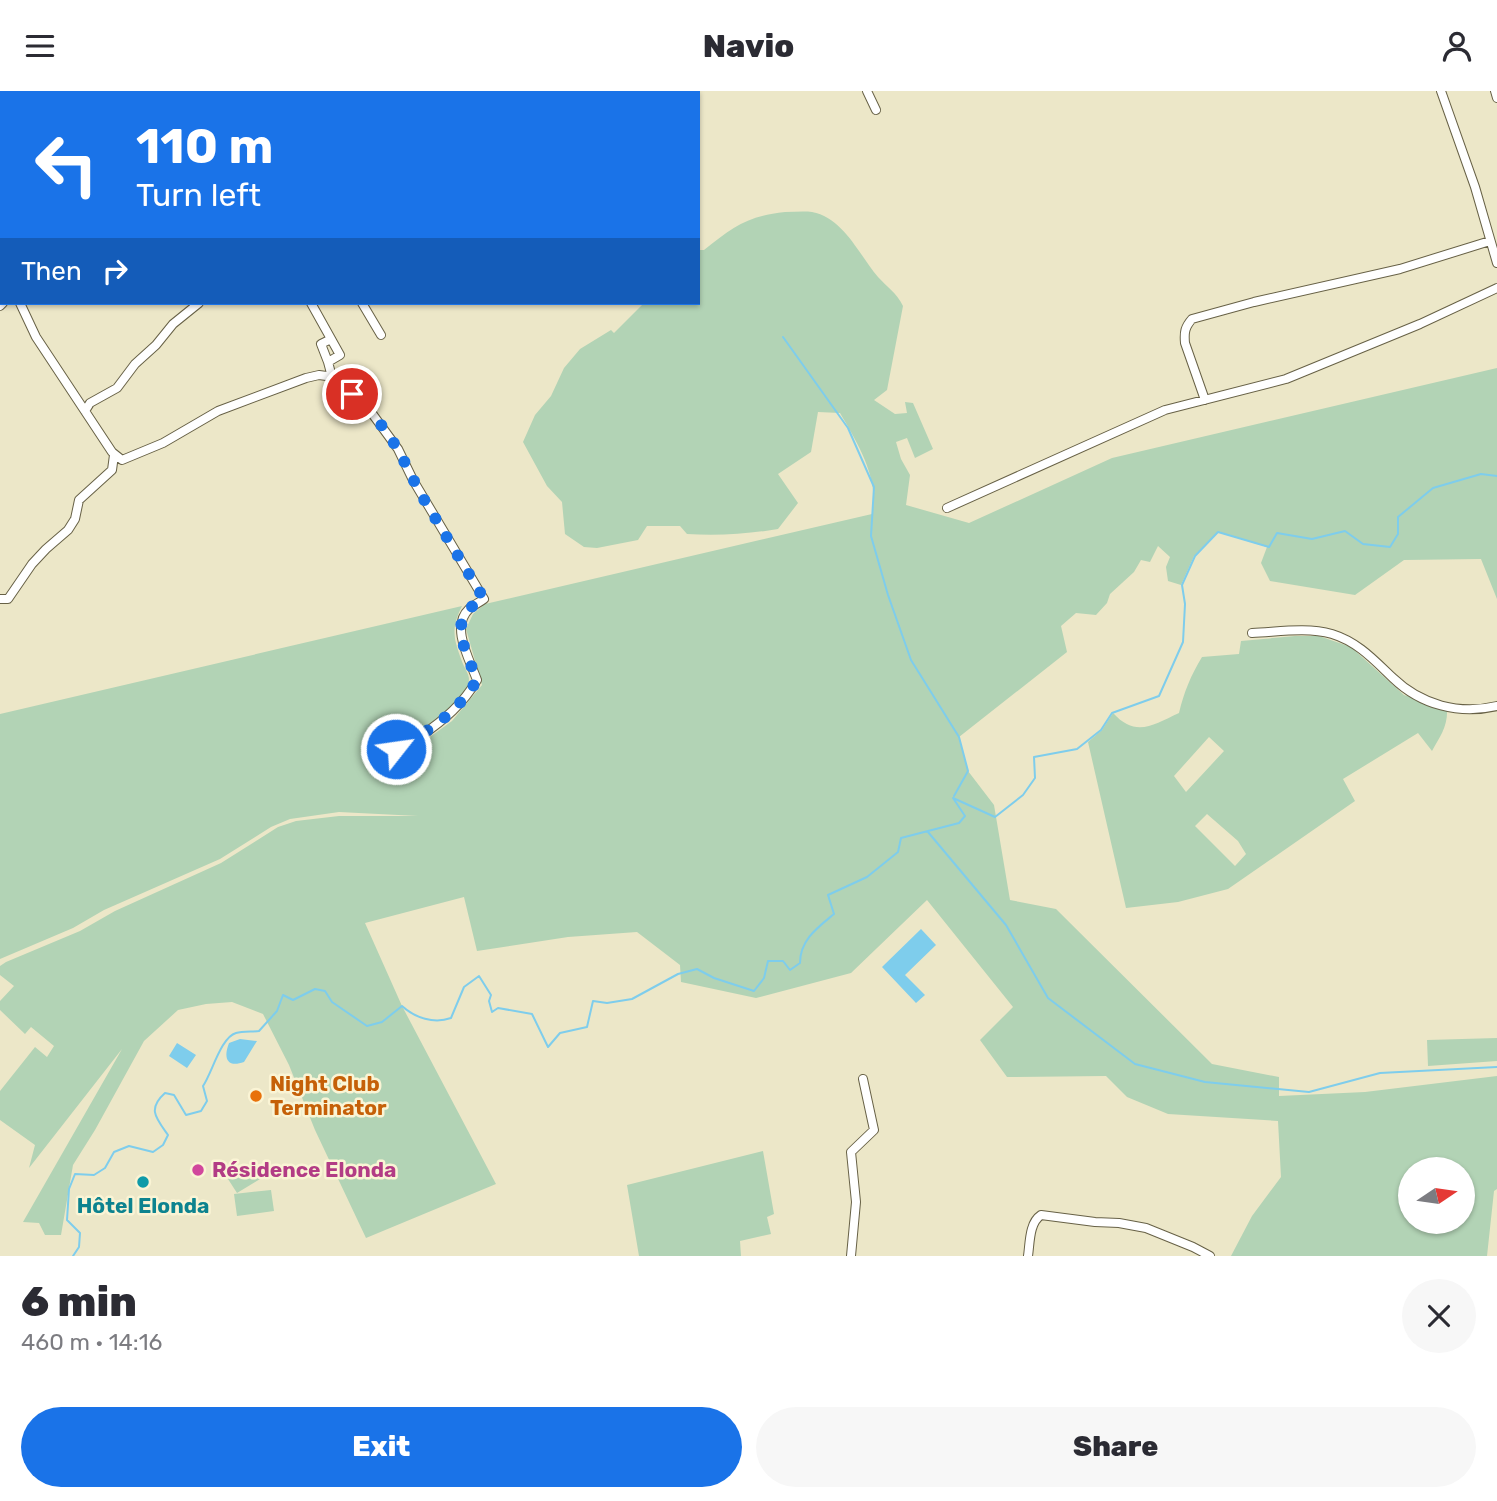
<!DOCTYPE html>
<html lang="en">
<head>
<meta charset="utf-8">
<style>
  body { margin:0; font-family:Rubik,sans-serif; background:#f7f7f7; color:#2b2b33; height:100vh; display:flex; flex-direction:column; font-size:26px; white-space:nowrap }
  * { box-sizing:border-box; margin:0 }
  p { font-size:23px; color:#7c7c81 }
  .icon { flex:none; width:38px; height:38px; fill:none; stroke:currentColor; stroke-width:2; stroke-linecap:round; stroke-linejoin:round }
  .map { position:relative; height:1165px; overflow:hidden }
  .drawer { display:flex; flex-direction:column; background:#fff; flex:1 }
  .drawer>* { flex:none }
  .hud { position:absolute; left:0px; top:0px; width:700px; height:214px; box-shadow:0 2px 5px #0004; background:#1a73e8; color:#fff; overflow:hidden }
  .needle { width:46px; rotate:77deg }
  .fabs { position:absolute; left:1398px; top:1066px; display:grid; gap:14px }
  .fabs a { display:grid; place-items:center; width:77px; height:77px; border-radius:50%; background:#fff; box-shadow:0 2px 5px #0004; font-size:35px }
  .pin { position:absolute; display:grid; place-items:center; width:60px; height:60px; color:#fff; margin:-30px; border:4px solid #fff; border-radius:50%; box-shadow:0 2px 7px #0007 }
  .me { position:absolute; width:77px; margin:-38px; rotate:60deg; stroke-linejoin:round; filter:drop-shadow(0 0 5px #0008) }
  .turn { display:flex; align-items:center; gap:24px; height:147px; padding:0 21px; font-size:32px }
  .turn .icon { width:91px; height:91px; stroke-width:2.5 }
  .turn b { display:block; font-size:49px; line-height:60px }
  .then { display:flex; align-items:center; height:66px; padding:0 21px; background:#0003; gap:14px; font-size:26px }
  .round { display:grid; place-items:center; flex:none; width:74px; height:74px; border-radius:37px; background:#f7f7f7 }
  .overview { display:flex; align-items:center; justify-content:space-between; height:119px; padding:0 21px }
  h1 { font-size:42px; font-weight:800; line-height:52px }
  .button { display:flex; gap:14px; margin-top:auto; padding:14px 21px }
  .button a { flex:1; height:80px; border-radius:42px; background:#1a73e8; color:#fff; font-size:28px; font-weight:800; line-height:80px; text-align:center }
  .button a+a { background:#f7f7f7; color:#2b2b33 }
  header { display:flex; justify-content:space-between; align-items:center; height:91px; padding:0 21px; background:#fff; font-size:32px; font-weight:800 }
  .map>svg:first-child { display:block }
</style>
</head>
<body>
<header><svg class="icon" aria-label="menu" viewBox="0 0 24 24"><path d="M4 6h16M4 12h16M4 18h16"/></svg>Navio<svg class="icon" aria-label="person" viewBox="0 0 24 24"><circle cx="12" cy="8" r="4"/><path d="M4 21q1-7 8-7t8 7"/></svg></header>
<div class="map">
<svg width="1497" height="1165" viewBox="0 0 1497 1165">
  <rect width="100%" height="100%" fill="#ece7c8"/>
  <path fill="#b2d3b5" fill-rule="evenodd" d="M785,121C794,121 804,120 812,121C844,127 859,164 878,186C887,196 897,202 903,215L887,299L874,309L895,323L907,322L905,311L913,312L933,358L915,367L907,347L896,351L901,368L910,384L906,414L969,432L1112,367L1497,277V508L1481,468L1404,469L1355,504L1270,490L1261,472L1267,456L1218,441L1194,465L1181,494L1168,490L1166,476L1170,466L1158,455L1150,471L1141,469L1134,481L1110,503L1107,512L1096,524L1076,522L1061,535L1067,561L959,646L968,680L994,714L1010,809L1056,818L1212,973L1279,986V1005L1365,1001L1497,985V1098L1494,1100L1487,1165H1231L1252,1125L1281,1086L1278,1030L1168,1023L1127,1006L1106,985L1007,986L980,949L1013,916L927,809L851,882L756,907L681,891L680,874L637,841L568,846L477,860L464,806L365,832L402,915L496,1093L366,1147L315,1039L289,974L263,923L232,911L206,913L178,919L144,950L95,1039L73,1074L61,1144H45L39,1132L23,1131L122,958L29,1077L35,1054L0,1029V1000L35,956L47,966L54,955L31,936L25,943L0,919V910L14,895L0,884V875L6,871L80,840L115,820L221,772L278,736L296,730L339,725H418L339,721L290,728L271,736L220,768L104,819L73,837L0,868V623L462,515C450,539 454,549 463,573C465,577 469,584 469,588C469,614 407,647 387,658L389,669H398L452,630L482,594L466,538L473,523L485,513L872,423C880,388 857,351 840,322L818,321L811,361L778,383L798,412L778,438C748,443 718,445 687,443L680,435H647L638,449L597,457L584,456L565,443L562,411L547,395L523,351L535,324L551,305L564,277L580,258L611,239L614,242L644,212H698V159H704C733,136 747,125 785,121ZM1410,1078H1463V1130H1410Z
    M1295,545H1319L1351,556L1404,604L1447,618C1448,635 1440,646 1432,660L1418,642L1343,688L1355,710L1228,798L1178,811L1126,817L1088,651L1102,639L1113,622C1136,647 1153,634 1179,622C1184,601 1191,584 1202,566L1239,563L1241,550ZM1209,646L1224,660L1186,701L1174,685ZM1207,723L1238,750L1246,763L1235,775L1195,735Z
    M1497,947V970L1428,975L1427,949Z
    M763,1060L774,1123L767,1126L771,1143L740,1150L741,1165H639L627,1094Z
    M251,1073L260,1088L237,1102L228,1088Z
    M271,1099L274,1120L237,1125L234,1103Z"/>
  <path fill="#7ecdec" d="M921,838L936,854L905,884L925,904L916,912L882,876Z
    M240,948L257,950L244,971C227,977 223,967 229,952Z
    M177,952L196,964L187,977L169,965Z"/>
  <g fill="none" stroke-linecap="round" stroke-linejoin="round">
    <path stroke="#7ecdec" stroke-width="2" d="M783,246L848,337L874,396L871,445L888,504L911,569L959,646L968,680L954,705
      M928,741L1006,834L1048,907L1135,973L1205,991L1309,1001L1380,982L1497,976
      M73,1165L79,1156L80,1142L67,1129L69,1098L75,1083L94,1084L105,1077L114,1061L129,1055L153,1061L163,1054L168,1044C156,1027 147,1018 165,1002L174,1004L186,1024L201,1020L207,1010L203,995C212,982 221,946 236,942C243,940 253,941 259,940L277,920L283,904L293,909L315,898L325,900L332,911L367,935L382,931L402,915C415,927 434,933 451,927L464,896L479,885L491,904L489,910L492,921L498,917L532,923L548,956L560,942L587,936L593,910L607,912L632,908L678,883L697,878L714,887L754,900L764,887L768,870H783L790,879L800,872C800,849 817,837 834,823L828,804L867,786L898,761L901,747L959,732L965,725L953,707L995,726L1023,704L1035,687L1034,666L1077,658L1101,639L1112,622L1159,605L1183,551L1185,513L1182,494L1195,465L1218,441L1269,456L1277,442L1312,448L1345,440L1363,453L1390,456L1398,443V426L1433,397L1481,383L1497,385"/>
    <defs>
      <path id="minor" d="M166,0V2
        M214,0V2
        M266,0V2
        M311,0V2
        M542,0V2
        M867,0L876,19
        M1441,0L1475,96L1497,172
        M1495,0L1497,7
        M0,92L2,91
        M0,172L2,174
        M20,212L36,246L112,361L122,369L163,352L218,320L306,287L319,284L334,286L371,321L398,358L413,389L484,508C479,512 473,514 469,518C450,536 470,569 477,589C463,613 444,629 422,644C413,651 400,653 394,663
        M311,212L340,264L328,271L332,286
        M362,212L381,244
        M0,215L3,212
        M328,271L321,253L331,248
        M1205,309L1185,252C1184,241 1185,236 1192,228L1254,211L1400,178L1490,150
        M85,320L90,312L117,297L135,273L156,254L173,233L199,212
        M947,417L1165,319L1286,288L1420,233L1497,197
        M0,508H8L32,473L46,458L68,439L75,428L79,409L112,379L114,364
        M1252,542C1278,541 1307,536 1332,543C1358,551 1374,569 1393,587C1421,614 1459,624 1497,615
        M851,1165L856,1111L851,1061L874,1039L863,988
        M1028,1165C1030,1152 1029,1132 1041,1124L1095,1131L1119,1132L1146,1137L1193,1156L1210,1165"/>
    </defs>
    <use href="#minor" stroke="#676146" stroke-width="10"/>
    <use href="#minor" stroke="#fff" stroke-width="8"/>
  </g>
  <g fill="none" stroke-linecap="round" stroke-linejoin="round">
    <path stroke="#1a73e8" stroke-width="12" stroke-dasharray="0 21.6" d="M352,303L372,321L398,358L420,402L484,508C479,512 473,514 469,518C450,536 470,569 477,589C458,621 428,641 396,658"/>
  </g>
  <circle fill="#e8710a" stroke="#faf4d5" stroke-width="2.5" cx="256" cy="1005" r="7"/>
  <circle fill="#d1479c" stroke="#faf4d5" stroke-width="2.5" cx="198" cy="1079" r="7"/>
  <circle fill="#0f9aa8" stroke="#faf4d5" stroke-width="2.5" cx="143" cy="1091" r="7"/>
  <g text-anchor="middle" stroke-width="5" stroke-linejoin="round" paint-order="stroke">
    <g font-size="21" font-weight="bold" fill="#c56008" stroke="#faf4d5" text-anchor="start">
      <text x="270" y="1000">Night Club<tspan x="270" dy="24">Terminator</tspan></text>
    </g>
    <g font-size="21" font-weight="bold" fill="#b23c85" stroke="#faf4d5" text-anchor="start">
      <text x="212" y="1086">Résidence Elonda</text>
    </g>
    <g font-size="21" font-weight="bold" fill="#0d838f" stroke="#faf4d5">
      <text x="143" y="1122">Hôtel Elonda</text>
    </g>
  </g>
</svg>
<div class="fabs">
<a><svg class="needle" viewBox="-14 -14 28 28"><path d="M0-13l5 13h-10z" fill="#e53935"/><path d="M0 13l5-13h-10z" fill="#7c7c81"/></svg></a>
</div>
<div class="pin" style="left:352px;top:303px;background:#d93025"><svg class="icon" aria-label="arrive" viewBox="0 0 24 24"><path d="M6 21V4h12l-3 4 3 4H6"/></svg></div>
<svg class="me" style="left:396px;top:658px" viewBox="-20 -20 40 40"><circle r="17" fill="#1a73e8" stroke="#fff" stroke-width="3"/><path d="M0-11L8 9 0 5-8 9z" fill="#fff"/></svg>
<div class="hud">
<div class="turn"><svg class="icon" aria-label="left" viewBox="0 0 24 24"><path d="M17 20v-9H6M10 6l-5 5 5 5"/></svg><div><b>110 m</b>Turn left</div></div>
<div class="then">Then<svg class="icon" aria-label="right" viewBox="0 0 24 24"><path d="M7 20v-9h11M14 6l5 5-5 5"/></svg></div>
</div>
</div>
<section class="drawer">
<div class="overview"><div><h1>6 min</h1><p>460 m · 14:16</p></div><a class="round"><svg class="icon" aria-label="close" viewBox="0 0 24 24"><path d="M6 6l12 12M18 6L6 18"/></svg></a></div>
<div class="button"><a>Exit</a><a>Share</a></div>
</section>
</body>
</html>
